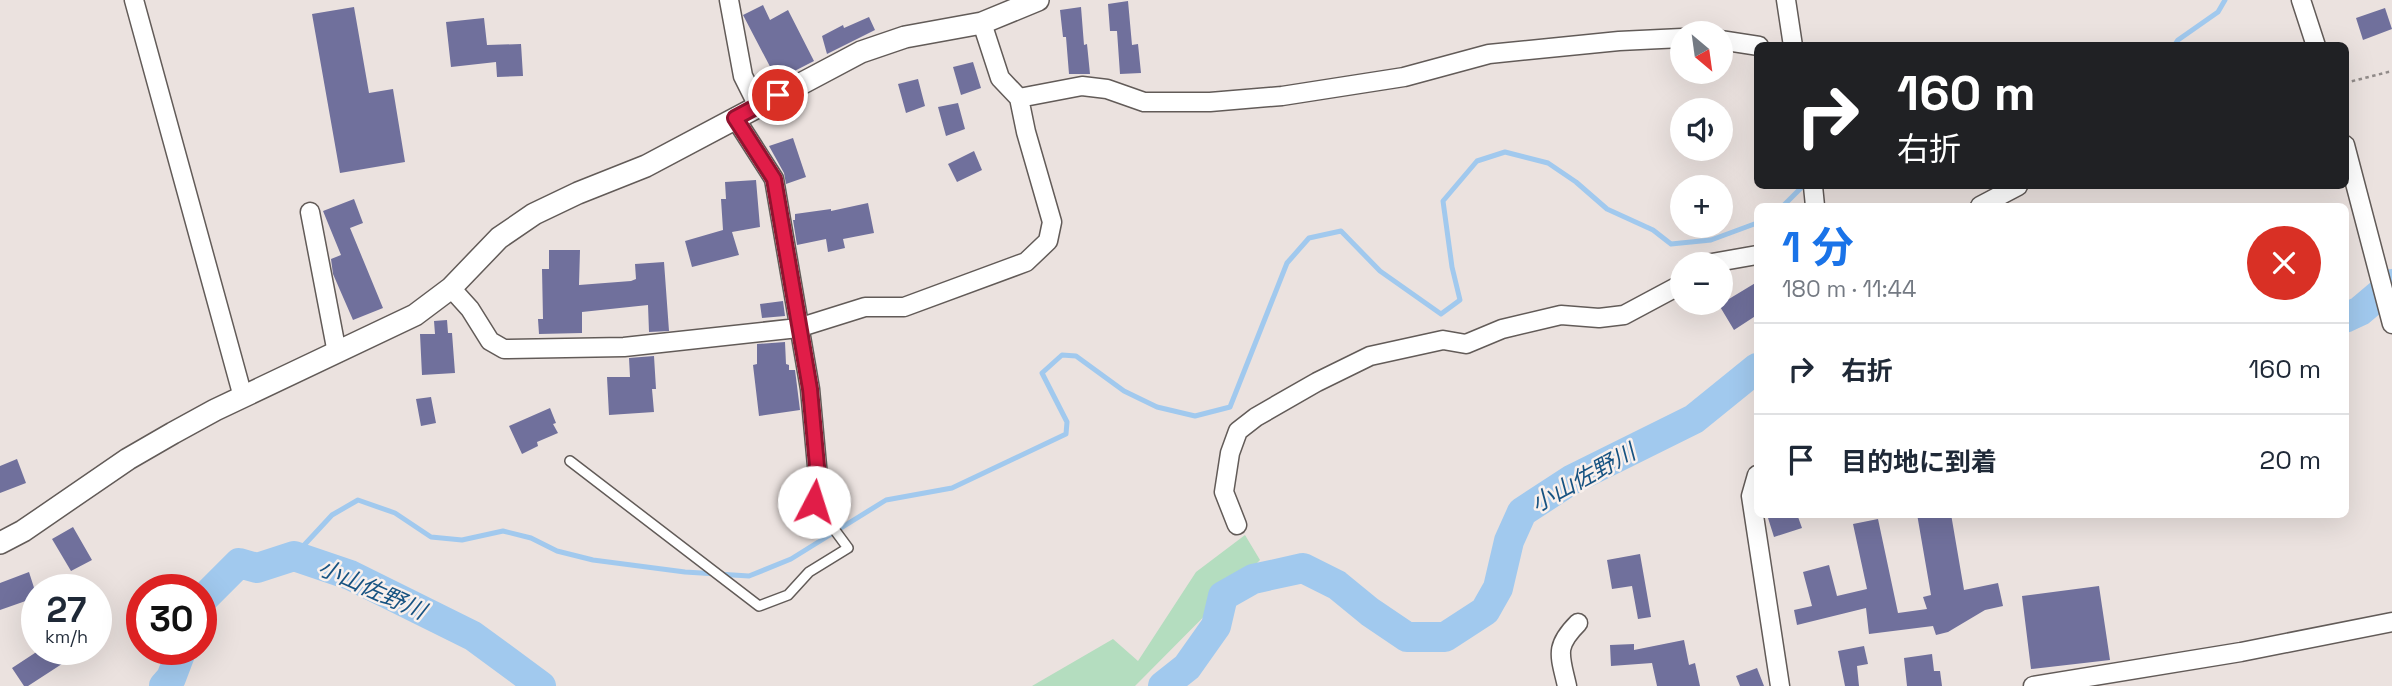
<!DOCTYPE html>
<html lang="ja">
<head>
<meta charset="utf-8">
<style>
  body { margin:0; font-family:"Space Grotesk","Noto Sans JP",sans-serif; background:#f6f6f7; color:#1f2937; height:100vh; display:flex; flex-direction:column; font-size:26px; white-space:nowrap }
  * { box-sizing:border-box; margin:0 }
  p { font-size:23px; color:#747a83 }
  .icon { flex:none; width:38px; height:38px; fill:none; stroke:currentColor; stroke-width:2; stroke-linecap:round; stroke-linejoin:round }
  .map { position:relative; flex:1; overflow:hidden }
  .details { position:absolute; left:1754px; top:203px; width:595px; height:315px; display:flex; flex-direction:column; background:#fff; border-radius:10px; box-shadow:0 7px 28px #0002 }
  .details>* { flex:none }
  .top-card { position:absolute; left:1754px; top:42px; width:595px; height:147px; border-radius:10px; box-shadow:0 7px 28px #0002; background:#202124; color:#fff; overflow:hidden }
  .needle { width:46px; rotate:151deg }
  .tools { position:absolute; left:1670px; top:21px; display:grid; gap:14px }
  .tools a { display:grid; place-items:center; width:63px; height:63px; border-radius:50%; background:#fff; box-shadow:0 7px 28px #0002; font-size:35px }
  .speed { position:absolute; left:21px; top:574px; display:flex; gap:14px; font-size:35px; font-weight:700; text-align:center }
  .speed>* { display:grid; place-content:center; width:91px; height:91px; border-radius:50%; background:#fff; box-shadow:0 7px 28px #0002; line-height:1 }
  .speed small { font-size:18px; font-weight:400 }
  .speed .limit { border:10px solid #d22; background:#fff; color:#111 }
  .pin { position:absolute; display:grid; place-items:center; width:60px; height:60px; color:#fff; margin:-30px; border:4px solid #fff; border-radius:50%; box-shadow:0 2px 7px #0007 }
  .me { position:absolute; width:77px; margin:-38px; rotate:5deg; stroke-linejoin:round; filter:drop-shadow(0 0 5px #0008) }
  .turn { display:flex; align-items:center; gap:24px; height:147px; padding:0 28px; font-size:32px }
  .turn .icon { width:91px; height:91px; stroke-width:2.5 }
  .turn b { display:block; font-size:49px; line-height:60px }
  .round { display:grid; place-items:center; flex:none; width:74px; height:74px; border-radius:37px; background:#f6f6f7 }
  .overview { display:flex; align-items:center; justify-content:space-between; height:119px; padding:0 28px }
  h1 { font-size:42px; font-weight:700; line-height:52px; color:#1a73e8 }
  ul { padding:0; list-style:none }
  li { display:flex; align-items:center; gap:21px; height:91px; padding:0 28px; border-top:2px solid #e0e1e3 }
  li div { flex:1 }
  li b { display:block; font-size:26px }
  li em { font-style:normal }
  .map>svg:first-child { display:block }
</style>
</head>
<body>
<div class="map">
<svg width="2392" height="686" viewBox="0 0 2392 686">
  <rect width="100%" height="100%" fill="#ebe2df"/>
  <path fill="#b4ddbf" d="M1245,535L1260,560L1135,686H1032L1113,639L1138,661L1196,572Z"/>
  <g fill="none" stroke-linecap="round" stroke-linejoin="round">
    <path stroke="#a1c9ee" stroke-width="5" d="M2174,46L2178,40L2218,12L2225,0
      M1783,206L1803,186
      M294,556L332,515L358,500L395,513L431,537L462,540L503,531L531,538L557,551L593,560L685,572L749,576L791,559L886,500L952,488L1066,434L1067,422L1042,373L1062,355L1076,356L1124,391L1157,407L1195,416L1230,407L1287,263L1309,238L1341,231L1380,271L1441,314L1460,300L1452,267L1443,201L1477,161L1505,152L1548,163L1576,182L1607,209L1653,230L1671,244L1711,240L1757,223"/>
    <path stroke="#a1c9ee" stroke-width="30" d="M2345,318L2360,311L2392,284
      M201,601L239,563L257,568L294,556L350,575L473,636L541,686
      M164,686L171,678L182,649
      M1163,686L1187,667L1216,626L1223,596L1253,579L1303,568L1337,585L1370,612L1407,637H1445L1485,611L1498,588L1509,541L1522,512L1571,480L1694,419L1757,368"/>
  </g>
  <path fill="#70709c" d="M1128,1L1132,45L1138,44L1141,73L1120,74L1117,31H1110L1108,4Z
    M763,5L770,20L788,10L814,61L777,80L743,15Z
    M354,7L369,93L393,89L405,162L340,173L312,14Z
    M1081,7L1084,45L1087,44L1090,74H1069L1066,37H1063L1060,10Z
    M2385,8L2392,29L2363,40L2356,18Z
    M869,17L875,30L827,54L822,36L843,25L844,28Z
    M484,18L487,45L521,44L523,76L497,77L496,62L451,67L446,22Z
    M973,62L981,88L961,95L953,67Z
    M918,79L925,106L906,113L898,84Z
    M958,103L965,129L946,136L938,107Z
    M793,138L806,177L786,184L784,173L769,146Z
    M974,151L982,170L957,182L948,164Z
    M756,180L760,227L732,232L739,255L692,267L685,241L723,230L721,199H726L725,182Z
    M354,199L363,223L350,228L383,308L353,320L333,274L331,259L341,255L323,211Z
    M868,203L874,233L843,239L845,248L828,252L826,239L797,245L793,220H795V214L831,209V211Z
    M549,250H580L579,285L631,281L636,279L635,264L664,262L669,331L649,332L648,305L582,312V333L539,334L538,319H543L542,269H549Z
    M1757,282V315L1734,330L1719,305Z
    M783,301L785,316L762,318L760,304Z
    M447,320L448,333H452L455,373L422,375L420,334H435L434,321Z
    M785,342L786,364L789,365V370H795L800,410L759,416L753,365L757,364V344Z
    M654,356L656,389H652L654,412L609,415L607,377H630L629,358Z
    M431,397L436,423L421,426L416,399Z
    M550,408L556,423L553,424L558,433L537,442L538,446L522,454L509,426Z
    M17,459L26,483L0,493V466Z
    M1779,514H1797L1802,528L1774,537L1768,518Z
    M1917,514H1951L1964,590L1998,583L2003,606L1985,610L1948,632L1936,635L1933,626L1869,634L1866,608L1797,625L1794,610L1812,606L1803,572L1829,565L1837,596L1867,589L1853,524L1878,519L1898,613L1927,609L1923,597L1931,595Z
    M73,527L92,560L71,571L52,539Z
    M1640,554L1651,617L1638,619L1632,586L1612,589L1607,560Z
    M29,572L37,597L0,610V583Z
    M2099,586L2110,660L2031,669L2022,596Z
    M1684,640L1689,665L1695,663L1700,686H1657L1652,663L1611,666L1610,645L1634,644V650Z
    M1864,646L1868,664L1857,666L1859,686H1845L1838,651Z
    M41,649H85L28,686H24L12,668Z
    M1932,654L1934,671H1940L1942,686H1907L1904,658Z
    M1757,668L1764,686H1740L1736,676Z"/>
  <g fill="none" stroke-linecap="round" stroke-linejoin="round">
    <defs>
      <path id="service" d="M570,461L759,606L788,595L809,572L848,548L814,502"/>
      <path id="minor" d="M134,0L243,397
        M729,0L743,76L758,106
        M1786,0L1793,46
        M2301,0L2316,46
        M1720,40L1759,46
        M1019,98L1082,86L1107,89L1144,102H1210L1282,96L1404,77L1489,54L1619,41L1682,38
        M735,118L774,179L810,389L818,477L814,502
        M2345,145L2392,324
        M1813,186L1815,206
        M1980,206L2018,186
        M310,212L337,353
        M1706,264L1757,255
        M451,288L470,309L490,341L504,349L624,347L798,328L865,307H904L1026,262L1048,241L1052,222L1026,132L1019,98L1000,78L982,23
        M1757,475L1751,496L1780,686
        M1237,525L1224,492L1230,453L1238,431L1256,417L1317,382L1370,356L1443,340L1466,344L1502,329L1561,315L1599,318L1624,315L1682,284
        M1567,686C1560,655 1554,647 1578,623
        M2033,686L2241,652L2392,622"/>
      <path id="tertiary" d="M0,543L23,531L128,459L173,433L215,410L415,315L451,288L499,238L534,214L578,193L646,166L861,52L905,37L982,23L1038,0"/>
    </defs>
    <use href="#service" stroke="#625b58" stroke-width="12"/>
    <use href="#minor" stroke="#625b58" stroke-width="21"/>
    <use href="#tertiary" stroke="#625b58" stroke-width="24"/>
    <path stroke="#918b89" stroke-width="2.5" stroke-dasharray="3.5 3.5" stroke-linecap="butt" d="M2345,83L2392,71"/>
    <use href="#service" stroke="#fff" stroke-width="9"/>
    <use href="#minor" stroke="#fff" stroke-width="18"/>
    <use href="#tertiary" stroke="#fff" stroke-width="21"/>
  </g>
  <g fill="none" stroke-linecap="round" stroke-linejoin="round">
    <defs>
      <path id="route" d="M778,95L735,118L774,179L810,389L818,477L814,502"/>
    </defs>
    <use href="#route" stroke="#92132f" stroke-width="18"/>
    <use href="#route" stroke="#e11d48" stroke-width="12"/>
  </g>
  <g text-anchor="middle" stroke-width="5" stroke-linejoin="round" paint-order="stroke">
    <g font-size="23" font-style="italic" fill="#175382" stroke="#f9f0ec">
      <text transform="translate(1583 478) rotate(-29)" y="8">小山佐野川</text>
      <text transform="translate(372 589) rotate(24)" y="8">小山佐野川</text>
    </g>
  </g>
</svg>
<div class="tools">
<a><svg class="needle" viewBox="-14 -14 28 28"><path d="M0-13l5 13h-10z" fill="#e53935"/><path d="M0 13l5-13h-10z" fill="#747a83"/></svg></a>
<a><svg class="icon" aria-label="sound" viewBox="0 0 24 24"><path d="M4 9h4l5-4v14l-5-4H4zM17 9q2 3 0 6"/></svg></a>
<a>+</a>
<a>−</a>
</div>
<div class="speed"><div>27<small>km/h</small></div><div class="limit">30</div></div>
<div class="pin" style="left:778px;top:95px;background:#d93025"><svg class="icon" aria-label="arrive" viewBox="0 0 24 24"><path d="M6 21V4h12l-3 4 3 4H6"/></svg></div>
<svg class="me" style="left:814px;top:502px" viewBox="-20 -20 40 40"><circle r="19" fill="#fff"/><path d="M0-13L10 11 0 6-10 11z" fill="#e11d48"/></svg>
<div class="top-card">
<div class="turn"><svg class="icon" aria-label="right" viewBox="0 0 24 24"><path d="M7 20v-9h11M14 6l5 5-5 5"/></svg><div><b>160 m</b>右折</div></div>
</div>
<section class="details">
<div class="overview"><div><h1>1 分</h1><p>180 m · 11:44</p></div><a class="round" style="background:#d93025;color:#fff"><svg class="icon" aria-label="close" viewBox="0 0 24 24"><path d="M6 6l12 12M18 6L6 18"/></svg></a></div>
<ul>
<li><svg class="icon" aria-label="right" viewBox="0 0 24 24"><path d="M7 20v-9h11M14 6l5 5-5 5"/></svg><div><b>右折</b></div><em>160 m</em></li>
<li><svg class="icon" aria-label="arrive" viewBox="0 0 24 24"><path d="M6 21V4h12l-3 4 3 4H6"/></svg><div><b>目的地に到着</b></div><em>20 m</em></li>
</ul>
</section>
</div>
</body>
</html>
